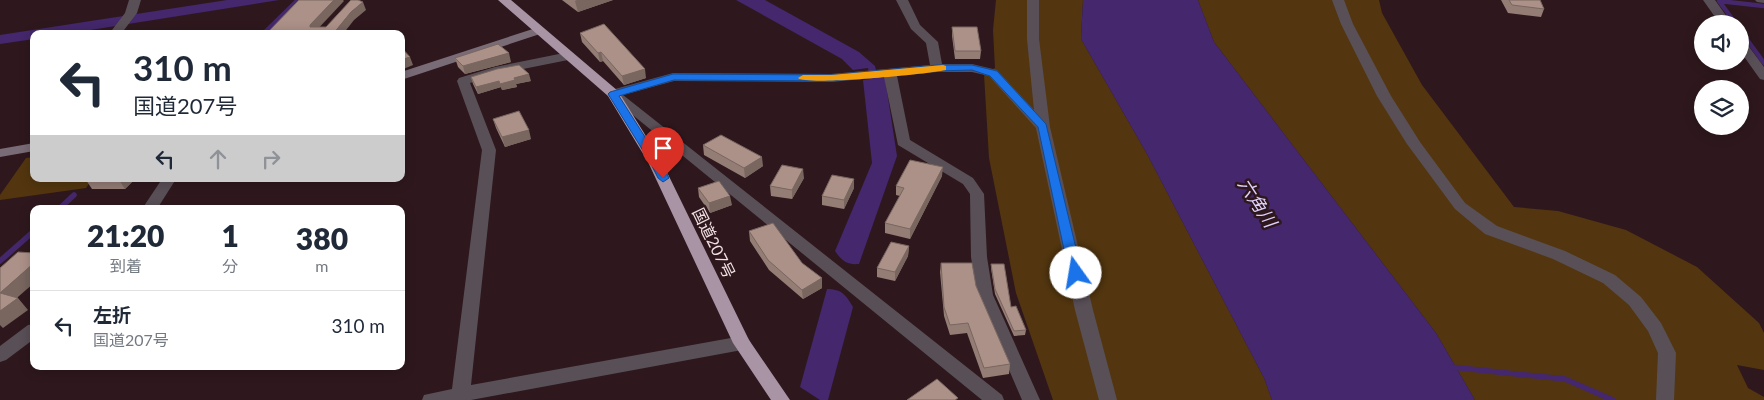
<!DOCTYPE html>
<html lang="ja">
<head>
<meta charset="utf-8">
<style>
  body { margin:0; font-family:Lato,"Noto Sans JP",sans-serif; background:#f2f2f3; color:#1f2937; height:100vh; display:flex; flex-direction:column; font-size:19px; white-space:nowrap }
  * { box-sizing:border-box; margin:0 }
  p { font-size:16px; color:#747a83 }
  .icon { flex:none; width:28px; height:28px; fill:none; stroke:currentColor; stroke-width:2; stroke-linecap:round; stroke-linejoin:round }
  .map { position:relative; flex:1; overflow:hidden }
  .side { position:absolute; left:30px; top:205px; width:375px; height:165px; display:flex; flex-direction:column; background:#fff; border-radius:10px; box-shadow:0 2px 12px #0003 }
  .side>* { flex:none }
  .guide { position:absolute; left:30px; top:30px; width:375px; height:152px; border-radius:10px; box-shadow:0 2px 12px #0003; background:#fff; color:#1f2937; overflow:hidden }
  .controls { position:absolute; left:1694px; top:15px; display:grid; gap:10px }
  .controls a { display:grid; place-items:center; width:55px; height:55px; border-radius:50%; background:#fff; box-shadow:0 2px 12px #0003; font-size:25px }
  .pin { position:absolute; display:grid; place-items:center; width:42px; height:42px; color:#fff; margin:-51px -21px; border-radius:50% 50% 50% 0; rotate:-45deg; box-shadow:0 0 5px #0007 }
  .pin .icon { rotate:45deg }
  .me { position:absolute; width:55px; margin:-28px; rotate:347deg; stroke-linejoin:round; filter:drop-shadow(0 0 4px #0008) }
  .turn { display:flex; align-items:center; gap:18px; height:105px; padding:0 20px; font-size:22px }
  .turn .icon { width:65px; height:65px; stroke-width:2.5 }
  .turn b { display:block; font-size:35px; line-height:42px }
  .lanes { display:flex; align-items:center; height:48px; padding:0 20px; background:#0003; justify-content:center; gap:25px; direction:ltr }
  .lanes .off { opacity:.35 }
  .eta { display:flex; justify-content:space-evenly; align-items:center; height:85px; text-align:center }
  .eta b { font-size:30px; font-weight:800; line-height:35px }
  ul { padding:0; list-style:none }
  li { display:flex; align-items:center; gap:15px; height:70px; padding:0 20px; border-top:1px solid #e0e1e3 }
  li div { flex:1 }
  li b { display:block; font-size:19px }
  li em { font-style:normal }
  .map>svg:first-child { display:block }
</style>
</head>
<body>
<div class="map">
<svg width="1764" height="400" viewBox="0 0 1764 400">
  <rect width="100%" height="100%" fill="#2e181d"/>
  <path fill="#53360f" d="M996,0H1083L1081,39L1147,154L1264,378L1272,400H1053L1016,293L989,158L984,74L995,68L993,30Z
    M1198,0H1379L1382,13L1422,85L1514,207L1558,211L1626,230L1697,267L1759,323L1764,333V370L1737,365L1748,388L1764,397V400H1475L1436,333L1214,42Z
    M34,157V179H92L86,188L0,200V195L26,158Z"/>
  <path fill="#44276c" d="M227,0H279L65,34H34V39L0,44V35Z
    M736,0H765L859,52L875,66L878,78H885L897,156L859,264C847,265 842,261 835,251L872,163L863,80L870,79L868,68L853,70L842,59Z
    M1083,0H1198L1214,42L1436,333L1475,400H1272L1264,378L1147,154L1081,39Z
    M827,289C842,289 846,295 853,307L828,400H820L800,387Z"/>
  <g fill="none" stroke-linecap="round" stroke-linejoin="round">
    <path stroke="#44276c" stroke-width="4.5" d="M1736,24L1719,1L1764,6
      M1740,30L1764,63
      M263,34L298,0"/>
    <path stroke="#44276c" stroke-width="5.5" d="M59,209L74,195
      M0,261L34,231
      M1451,367L1565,379L1613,400"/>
    <path fill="#595057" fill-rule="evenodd" d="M129,0H141L137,13L121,34H109L125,13Z
      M896,0H908L920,25L938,42L942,64H972L997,70L1034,110L1027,39V0H1039V39L1050,127L1093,310L1117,400H1099L1075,310L1036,128L989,76L972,72H937L897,76L910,140L973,178L984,194L987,257L993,295L1040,400H1022L977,295L971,257L970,194L963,184L898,145L884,77L831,82L674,81L623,95L1002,395L1004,400H982L607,94L608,91L673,73L831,74L930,65L926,43L911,29Z
      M1332,0H1344L1353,24L1391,96L1420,142L1465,203L1497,226L1565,251L1615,275L1641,297L1661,323L1676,353L1674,400H1656L1658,353L1648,331L1629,305L1603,283L1553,259L1485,234L1455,209L1407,144L1377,96L1341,24Z
      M1703,0H1715L1732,24H1720Z
      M1755,0H1764V3L1757,2Z
      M1740,39L1744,40L1764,67V80L1760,79L1740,51Z
      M569,52L573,53L575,56L573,59L498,74L470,83L496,150L471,385L742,336L748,338L751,343L748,348L742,350L471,400H422L424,395L452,389L482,150L457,81L459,78L495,67Z
      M162,179H176L157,209H142Z
      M34,324V339L6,360L0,362V346L28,325Z"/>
    <path fill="#7a6c77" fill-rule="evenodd" d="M539,27L545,31L543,33L401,80V72Z
      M34,143V151L0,157V149Z"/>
    <path fill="#a994a5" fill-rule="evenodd" d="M498,0H511L618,91L662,162L749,340L790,400H771L733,343L648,162L608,96Z"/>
  </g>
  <path fill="#947d75" d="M562,0H613L578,12Z
    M1501,0H1540L1544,9L1541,17L1508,13Z
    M952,27L981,51L980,59H955L952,36Z
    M580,33L646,78L624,85L603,61L600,62L582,42Z
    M455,58L511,62L465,74L458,67Z
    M471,77L531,81L516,84L517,87L502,90L501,87L478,94L473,84Z
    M493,119L531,139L505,147L496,128Z
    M703,145L763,166L745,178L704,155Z
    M942,176L910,239L885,233V223L900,196L896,195V186Z
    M804,178L792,199L771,196L770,186Z
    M87,179H135L125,189H92L86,180Z
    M698,188L732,205L710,213L699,197Z
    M854,188L844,209L822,205V196Z
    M749,231L802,263L822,288L803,299L769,270L750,241Z
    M909,246L908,256L895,281L877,277V268Z
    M941,263L976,286L1010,364L1009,374L983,378L967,333L950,335L944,316L940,272Z
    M991,264L1011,307L1026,330L1025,335L1014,336L995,294L991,268Z"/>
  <path fill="#78665f" d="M334,0H343L344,1L314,33L310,27V25Z
    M577,0H613L578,12L575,1Z
    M363,2L366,10L354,20L343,34H333L351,12Z
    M601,52L603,61L600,62L598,53Z
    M509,53L511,62L465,74L463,66Z
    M410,57L413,65L401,70V60Z
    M645,69L646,78L624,85L622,76Z
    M529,74L531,81L516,84L517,87L502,90L500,84L514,78Z
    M499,81L501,87L478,94L476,87Z
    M529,130L531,139L505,147L502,137Z
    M762,157L763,166L745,178L744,168Z
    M943,167L942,176L910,239V229Z
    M803,169L804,178L792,199V190Z
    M120,179H135L125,189L119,180Z
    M854,179V188L844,209V200Z
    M730,196L732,205L710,213L709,203Z
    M909,246L908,256L895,281V272Z
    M34,263V283L11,303L18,298L28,310L3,328L0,325V293Z
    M822,278V288L803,299L802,290Z"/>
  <path fill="#ac9188" stroke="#78665f" d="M299,0H334L310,25V27H326L351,0H358L363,2L351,12L333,34H266Z
    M1509,0H1540L1544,9L1512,5Z
    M604,24L645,69L622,76L601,52L598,53L580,33Z
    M952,27H977L981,51H955Z
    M498,44L509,53L463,66L455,58Z
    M401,47L410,57L401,60Z
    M519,65L529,74L514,78L515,80L500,84L499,81L476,87L471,77L497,69Z
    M519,111L529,130L502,137L493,119Z
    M721,135L762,157L744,168L703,145Z
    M910,160L943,167L910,229L885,223L904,188L896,186Z
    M782,165L803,169L792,190L770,186Z
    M832,175L854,179L844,200L822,196Z
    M87,179H120L119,180H86Z
    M719,181L730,196L709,203L698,188Z
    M773,223L802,263L822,278L802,290L768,260L749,231Z
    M891,242L909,246L895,272L877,268Z
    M18,252L34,253V263L0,293L18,298L0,311V268Z
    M941,263H972L976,286L1010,364L984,368L968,323L950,325L944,307Z
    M991,264H1004L1011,307L1016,306L1026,330L1014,331L995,289Z
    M937,379L958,398L955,400H907Z"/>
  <path fill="#1a73e8" stroke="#114b97" d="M937,65H972L997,71L1046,124L1082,273L1080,276H1071L1069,273L1038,127L990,76L972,70L937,71L831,81L674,80L619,96L661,162L669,178L663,182L658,178L650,162L608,94L610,92L673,74L831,75Z"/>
  <path fill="#f59e0b" d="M943,65L946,66V70C929,74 807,86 798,78L803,75H831Z"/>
  <g text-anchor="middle" stroke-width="5" stroke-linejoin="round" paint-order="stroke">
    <g font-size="16" fill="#f1e1e4" stroke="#2e181d">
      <text transform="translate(714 243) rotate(64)" y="6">国道207号</text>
    </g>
    <g font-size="18" font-style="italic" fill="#ded1fb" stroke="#2e181d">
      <text transform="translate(1257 203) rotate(57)" y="6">六角川</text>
    </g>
  </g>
</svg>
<div class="controls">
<a><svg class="icon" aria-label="sound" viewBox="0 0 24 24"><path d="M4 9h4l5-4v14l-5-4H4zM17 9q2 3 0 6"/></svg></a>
<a><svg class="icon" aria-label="layers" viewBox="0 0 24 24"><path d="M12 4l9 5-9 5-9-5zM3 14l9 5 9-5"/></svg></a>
</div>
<div class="pin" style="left:663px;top:178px;background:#d93025"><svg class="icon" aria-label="arrive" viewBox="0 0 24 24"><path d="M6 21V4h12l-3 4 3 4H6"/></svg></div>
<svg class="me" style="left:1076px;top:273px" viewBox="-20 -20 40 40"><circle r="19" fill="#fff"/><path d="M0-13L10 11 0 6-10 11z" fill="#1a73e8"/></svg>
<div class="guide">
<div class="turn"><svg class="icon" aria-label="left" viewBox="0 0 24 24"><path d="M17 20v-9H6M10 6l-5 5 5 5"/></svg><div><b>310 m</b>国道207号</div></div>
<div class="lanes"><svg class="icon" aria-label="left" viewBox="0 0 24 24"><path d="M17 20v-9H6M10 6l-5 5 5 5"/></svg><svg class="icon off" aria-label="ahead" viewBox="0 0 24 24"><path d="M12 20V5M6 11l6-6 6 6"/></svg><svg class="icon off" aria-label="right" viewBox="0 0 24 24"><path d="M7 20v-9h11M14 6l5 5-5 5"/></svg></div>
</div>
<section class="side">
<div class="eta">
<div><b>21:20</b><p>到着</p></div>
<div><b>1</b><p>分</p></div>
<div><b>380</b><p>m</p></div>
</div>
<ul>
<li><svg class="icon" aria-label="left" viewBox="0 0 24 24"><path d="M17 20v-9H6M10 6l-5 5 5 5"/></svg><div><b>左折</b><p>国道207号</p></div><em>310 m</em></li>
</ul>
</section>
</div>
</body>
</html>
